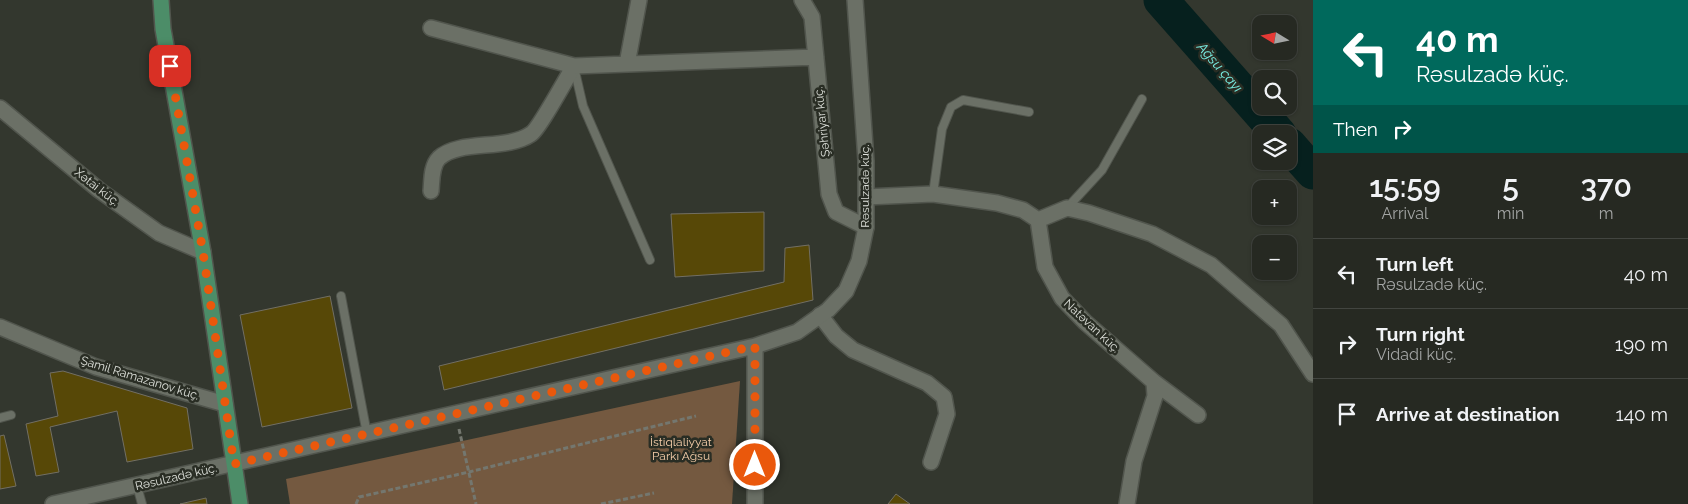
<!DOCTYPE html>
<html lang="en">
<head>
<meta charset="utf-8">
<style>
  body { margin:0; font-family:Raleway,sans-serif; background:#2e312a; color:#f1f3f6; height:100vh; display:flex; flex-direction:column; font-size:19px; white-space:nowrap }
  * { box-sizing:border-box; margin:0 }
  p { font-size:16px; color:#a4a6a5 }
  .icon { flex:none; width:28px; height:28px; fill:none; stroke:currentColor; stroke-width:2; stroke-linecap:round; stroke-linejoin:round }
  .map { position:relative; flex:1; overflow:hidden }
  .side { display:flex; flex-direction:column; background:#262922; width:375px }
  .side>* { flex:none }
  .hud { background:#00695c; color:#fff; overflow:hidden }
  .needle { width:32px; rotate:280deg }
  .tools { position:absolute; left:1252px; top:15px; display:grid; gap:10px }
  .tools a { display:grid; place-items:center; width:45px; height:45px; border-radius:10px; background:#262922; box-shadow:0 1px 4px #0004,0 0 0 1px #424540; font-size:25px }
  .pin { position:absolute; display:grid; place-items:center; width:42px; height:42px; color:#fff; margin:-21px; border-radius:10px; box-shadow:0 2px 8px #0006 }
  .me { position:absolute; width:55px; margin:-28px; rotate:0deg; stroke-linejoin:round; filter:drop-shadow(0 0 4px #0008) }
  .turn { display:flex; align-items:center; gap:18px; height:105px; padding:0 20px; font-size:22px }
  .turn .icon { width:65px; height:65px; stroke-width:2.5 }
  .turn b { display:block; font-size:35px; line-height:42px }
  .then { display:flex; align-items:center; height:48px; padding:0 20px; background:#0003; gap:10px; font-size:19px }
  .eta { display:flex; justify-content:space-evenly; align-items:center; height:85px; text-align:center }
  .eta b { font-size:30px; font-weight:600; line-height:35px }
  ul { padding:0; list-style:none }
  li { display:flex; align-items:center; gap:15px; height:70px; padding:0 20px; border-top:1px solid #424540 }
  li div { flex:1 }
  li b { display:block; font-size:19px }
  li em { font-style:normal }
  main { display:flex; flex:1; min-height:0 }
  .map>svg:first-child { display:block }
</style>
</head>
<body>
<main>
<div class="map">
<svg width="1313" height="504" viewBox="0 0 1313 504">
  <rect width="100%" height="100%" fill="#33372e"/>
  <path fill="#745940" d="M740,381L732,504H290L286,479Z"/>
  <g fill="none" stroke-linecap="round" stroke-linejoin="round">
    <path stroke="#06201e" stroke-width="35" d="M1161,0L1279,134
      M1289,145L1313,172"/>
  </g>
  <path fill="#574807" stroke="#726f64" d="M764,212V271L675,277L671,214Z
    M809,245L813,300L444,390L439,366L784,282L785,248Z
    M330,296L352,408L262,427L240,315Z
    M63,371L187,408L193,449L127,462L117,411L50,427L59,472L36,476L26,424L58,416L50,373Z
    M4,435L16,486L0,489V436Z
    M896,494L910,504H888Z
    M206,498L207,504H180Z"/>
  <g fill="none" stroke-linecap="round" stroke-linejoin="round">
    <defs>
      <path id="lane" d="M574,67L583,106L650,260
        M933,194L942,129L951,107L963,100L1029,112
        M1067,208L1102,170L1142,99
        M341,296L367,434
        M0,418L11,415
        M137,486L142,504"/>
      <path id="street" d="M802,0L812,17L829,194L836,212L866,227
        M431,28L574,66L816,57
        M627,64L639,0
        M0,108L99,190L159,233L203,252
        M431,191C432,181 431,166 439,158C460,139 506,151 531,134C539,129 567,77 574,66
        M866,197L933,194L997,203L1023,210L1038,220L1045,267L1062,298L1085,322L1154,382L1155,396L1134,461L1127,504
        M1038,220L1067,208L1089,213L1152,234L1211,265L1281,325L1313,374
        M820,315L836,336L853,350L927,383L944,397L947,414L931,462
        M0,327L96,367L225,404
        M1154,382L1198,415"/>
      <path id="secondary" d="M53,504L755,346L797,332L828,310L846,291L859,261L866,227V161L855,0
        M755,504V346"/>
      <path id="primary" d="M161,0L163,29L203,252L240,504"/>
    </defs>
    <use href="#lane" stroke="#51554d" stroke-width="10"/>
    <use href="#street" stroke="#51554d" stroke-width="18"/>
    <use href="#secondary" stroke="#51554d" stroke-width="18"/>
    <use href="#primary" stroke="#51554d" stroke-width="18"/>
    <path stroke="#74776f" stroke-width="3" stroke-dasharray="5 2.5" stroke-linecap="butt" d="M459,429L476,504
      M356,504L359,497L469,472L696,416
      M601,504L654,493"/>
    <use href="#lane" stroke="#6b7066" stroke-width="8"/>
    <use href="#street" stroke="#6b7066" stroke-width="15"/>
    <use href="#secondary" stroke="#6b7066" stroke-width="15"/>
    <use href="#primary" stroke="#4c8d68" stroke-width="15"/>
  </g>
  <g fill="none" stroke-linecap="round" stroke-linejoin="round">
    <path stroke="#ea580c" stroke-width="9" stroke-dasharray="0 16.2" d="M170,66L203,252L234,464L755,346V465"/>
  </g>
  <g text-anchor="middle" stroke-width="5" stroke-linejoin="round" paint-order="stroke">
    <g font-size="12" fill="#dde0da" stroke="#292d24">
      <text transform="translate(822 122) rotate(-96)" y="4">Şəhriyar küç.</text>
      <text transform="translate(865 186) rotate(-90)" y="4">Rəsulzadə küç.</text>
      <text transform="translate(97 187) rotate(38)" y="4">Xətai küç.</text>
      <text transform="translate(1092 326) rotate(43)" y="4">Natəvan küç.</text>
      <text transform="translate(140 378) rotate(17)" y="4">Şamil Ramazanov küç.</text>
      <text transform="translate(176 477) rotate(-13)" y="4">Rəsulzadə küç.</text>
    </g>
    <g font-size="12" fill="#f7cfab" stroke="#292d24">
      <text x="681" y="446">İstiqlaliyyat<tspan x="681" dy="14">Parkı Ağsu</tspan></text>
    </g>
    <g font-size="14" font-style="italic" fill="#7af2e7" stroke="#292d24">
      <text transform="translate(1220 67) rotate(49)" y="5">Ağsu çayı</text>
    </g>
  </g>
</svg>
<div class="tools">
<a><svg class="needle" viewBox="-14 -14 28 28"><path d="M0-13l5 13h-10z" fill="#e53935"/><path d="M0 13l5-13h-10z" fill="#a4a6a5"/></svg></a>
<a><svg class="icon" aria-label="search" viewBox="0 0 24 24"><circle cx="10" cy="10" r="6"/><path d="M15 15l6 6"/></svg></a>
<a><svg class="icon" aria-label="layers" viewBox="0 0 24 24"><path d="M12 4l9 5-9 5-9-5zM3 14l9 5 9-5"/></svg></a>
<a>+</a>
<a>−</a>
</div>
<div class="pin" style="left:170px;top:66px;background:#d93025"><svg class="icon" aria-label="arrive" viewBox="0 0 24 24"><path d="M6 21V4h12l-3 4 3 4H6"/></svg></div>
<svg class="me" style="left:755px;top:465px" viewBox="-20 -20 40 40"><circle r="17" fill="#ea580c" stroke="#fff" stroke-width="3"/><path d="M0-11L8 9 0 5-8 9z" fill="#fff"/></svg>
</div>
<section class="side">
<div class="hud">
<div class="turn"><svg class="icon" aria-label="left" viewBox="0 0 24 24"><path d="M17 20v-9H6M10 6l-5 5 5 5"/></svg><div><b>40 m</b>Rəsulzadə küç.</div></div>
<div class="then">Then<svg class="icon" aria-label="right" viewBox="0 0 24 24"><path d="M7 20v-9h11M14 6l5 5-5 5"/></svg></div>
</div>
<div class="eta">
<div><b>15:59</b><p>Arrival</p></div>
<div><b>5</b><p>min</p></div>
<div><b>370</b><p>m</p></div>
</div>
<ul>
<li><svg class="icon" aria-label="left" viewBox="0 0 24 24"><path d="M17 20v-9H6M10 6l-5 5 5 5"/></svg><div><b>Turn left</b><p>Rəsulzadə küç.</p></div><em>40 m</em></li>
<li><svg class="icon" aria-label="right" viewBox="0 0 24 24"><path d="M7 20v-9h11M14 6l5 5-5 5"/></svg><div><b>Turn right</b><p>Vidadi küç.</p></div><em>190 m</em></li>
<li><svg class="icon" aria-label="arrive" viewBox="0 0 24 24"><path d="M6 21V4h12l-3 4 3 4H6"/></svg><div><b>Arrive at destination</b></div><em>140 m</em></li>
</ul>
</section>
</main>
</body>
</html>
